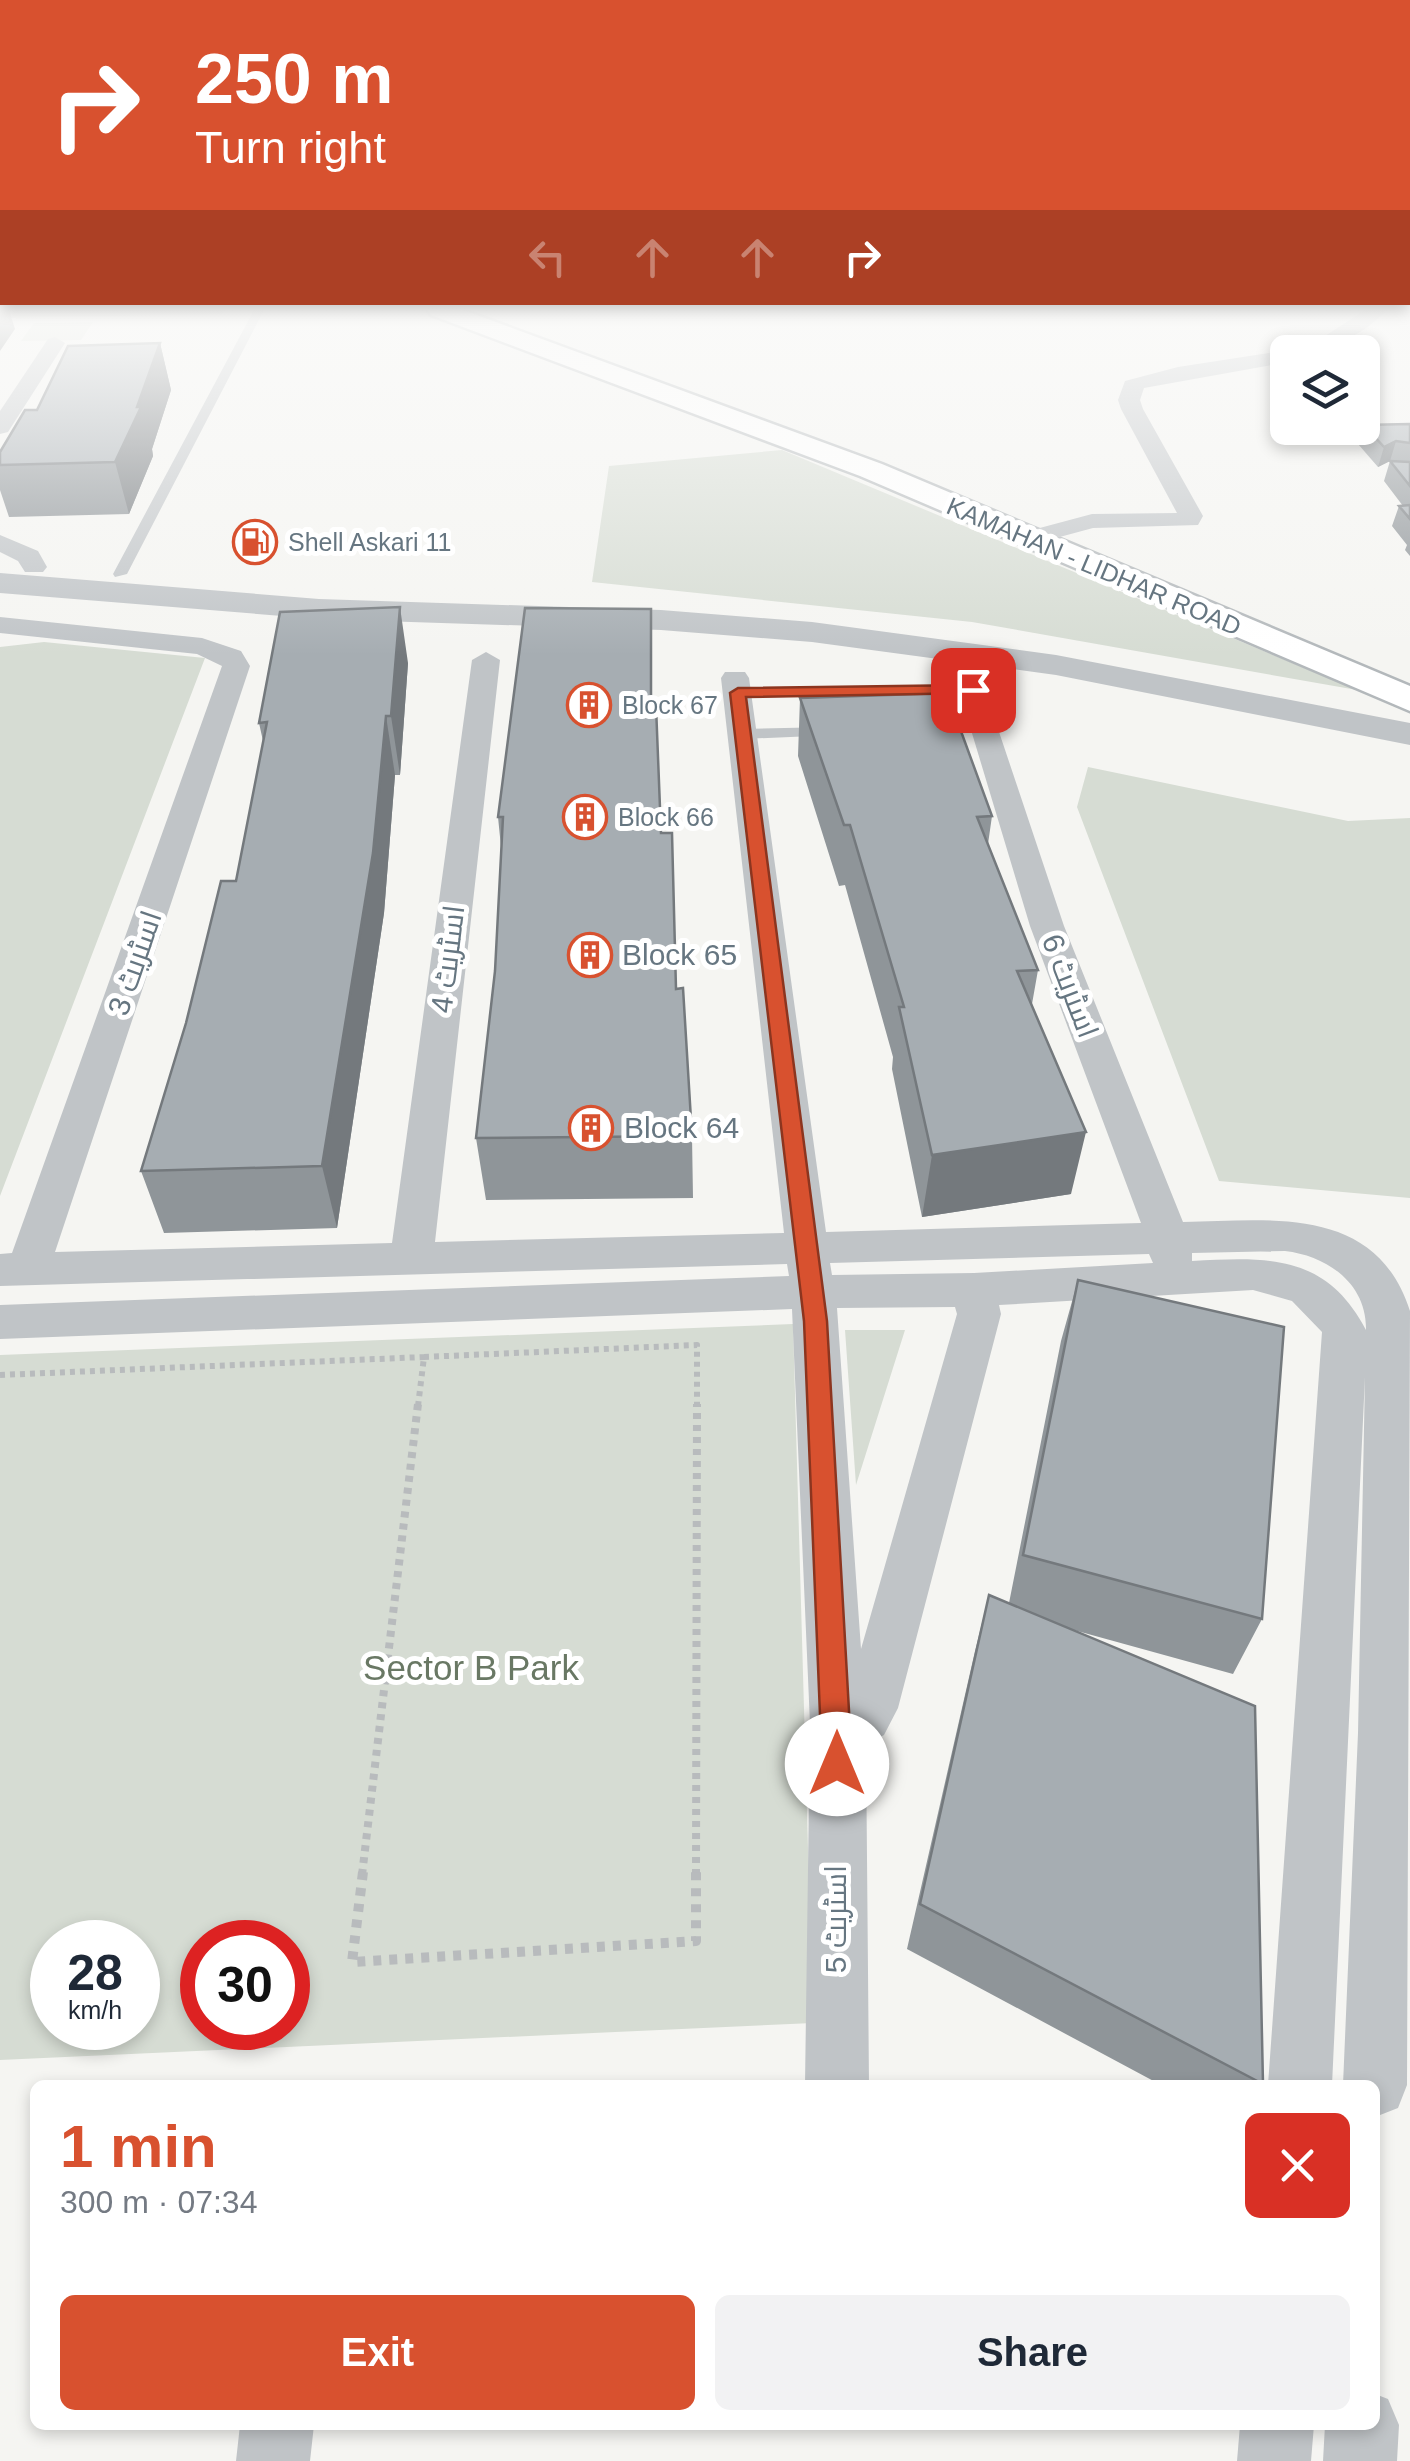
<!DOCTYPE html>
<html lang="en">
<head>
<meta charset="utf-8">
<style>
  body { margin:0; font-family:Arial,Cairo,sans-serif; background:#f2f2f3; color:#1f2937; height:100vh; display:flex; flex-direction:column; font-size:38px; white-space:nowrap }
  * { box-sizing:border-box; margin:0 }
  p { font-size:32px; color:#747a83 }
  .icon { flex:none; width:55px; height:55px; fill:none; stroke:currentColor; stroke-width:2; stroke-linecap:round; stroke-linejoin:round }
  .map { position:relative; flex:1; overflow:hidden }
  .sheet { position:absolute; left:30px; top:2080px; width:1350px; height:350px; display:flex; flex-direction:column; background:#fff; border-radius:15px; box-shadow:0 5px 15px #0003 }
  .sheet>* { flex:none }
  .guide { position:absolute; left:0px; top:0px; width:1410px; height:305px; box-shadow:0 5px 15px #0003; background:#d8512f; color:#fff; overflow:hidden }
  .fabs { position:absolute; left:1270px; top:335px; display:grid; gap:20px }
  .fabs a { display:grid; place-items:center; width:110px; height:110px; border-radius:15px; background:#fff; box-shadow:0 5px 15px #0003; font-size:50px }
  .speed { position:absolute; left:30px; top:1920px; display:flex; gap:20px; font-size:50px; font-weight:700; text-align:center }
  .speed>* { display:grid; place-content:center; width:130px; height:130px; border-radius:50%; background:#fff; box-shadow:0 5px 15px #0003; line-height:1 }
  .speed small { font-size:25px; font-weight:400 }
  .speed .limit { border:15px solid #d22; background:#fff; color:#111 }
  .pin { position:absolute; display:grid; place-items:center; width:85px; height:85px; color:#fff; margin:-42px; border-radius:20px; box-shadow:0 5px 15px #0006 }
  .me { position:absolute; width:110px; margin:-55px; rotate:0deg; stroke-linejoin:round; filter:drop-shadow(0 0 8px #0008) }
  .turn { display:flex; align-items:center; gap:35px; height:210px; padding:0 30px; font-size:45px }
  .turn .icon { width:130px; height:130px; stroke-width:2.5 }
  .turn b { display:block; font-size:70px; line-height:85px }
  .lanes { display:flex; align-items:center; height:95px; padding:0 30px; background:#0003; justify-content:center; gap:50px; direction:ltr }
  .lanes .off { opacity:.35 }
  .round { display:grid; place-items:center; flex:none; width:105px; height:105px; border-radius:15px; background:#f2f2f3 }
  .head { display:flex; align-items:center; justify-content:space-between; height:170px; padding:0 30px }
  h1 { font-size:60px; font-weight:700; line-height:75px; color:#d8512f }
  .cta { display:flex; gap:20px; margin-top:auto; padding:20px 30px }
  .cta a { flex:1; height:115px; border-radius:15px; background:#d8512f; color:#fff; font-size:40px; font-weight:700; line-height:115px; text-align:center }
  .cta a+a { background:#f2f2f3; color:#1f2937 }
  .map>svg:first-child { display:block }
</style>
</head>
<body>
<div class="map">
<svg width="1410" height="2461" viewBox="0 0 1410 2461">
  <rect width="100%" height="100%" fill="#f5f5f2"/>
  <path fill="#d6dcd3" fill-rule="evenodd" d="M0,310H226L222,314L0,318Z
    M93,322L81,340L21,341L34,323Z
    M782,450L1357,690L972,622L592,582L609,466Z
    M44,642L205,658L0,1196V647Z
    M1088,767L1348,821L1410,818V1198L1219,1181L1077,807Z
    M793,1324L813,2023L0,2060V1355ZM52,1942H138V2028H52ZM202,1942H288V2028H202Z
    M845,1330H905L856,1485Z"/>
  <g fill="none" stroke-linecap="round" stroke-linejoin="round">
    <defs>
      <path id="secondary" d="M428,310H463L882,464L1410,686V711L860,476L431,315Z"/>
    </defs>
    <use href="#secondary" stroke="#b3b8bb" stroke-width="5"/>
    <path stroke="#b8bbbd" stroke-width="6" stroke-dasharray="5 5" stroke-linecap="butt" d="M424,1357L697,1345V1406
      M0,1375L424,1357
      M418,1406L424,1357"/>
    <path stroke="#b8bbbd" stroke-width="8" stroke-dasharray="6 6" stroke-linecap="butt" d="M362,1875L418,1404
      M696,1875L697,1404"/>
    <path stroke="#b8bbbd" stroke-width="10" stroke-dasharray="8 8" stroke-linecap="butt" d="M363,1872L352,1962L696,1941V1872"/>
    <path fill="#c0c4c7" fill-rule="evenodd" d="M254,310H264L127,574L115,577L113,574Z
      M973,685L978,687V693L737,698L729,693L737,688Z
      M830,727L838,732L836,735L743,739L735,734L743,729Z"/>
    <path fill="#c0c4c7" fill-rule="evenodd" d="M1365,310H1387C1360,338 1326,352 1288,352V362L1144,388L1140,400L1143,409L1203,516L1198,525L1093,528L1030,545L1018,538L1021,533L1092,514L1177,513L1121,409L1118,400L1125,381L1178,367L1288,350L1325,336Z
      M55,337L65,343L8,432L0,434V411L48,339Z
      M0,535L38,551L47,567L43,572H25L18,561L0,552Z
      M0,617L202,638L241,651L250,666L55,1252L392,1243L472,660L486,652L500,660L435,1242L784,1233L721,678L725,672H745L749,678L826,1232L1141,1223L1030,926L959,690L963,684H983L1064,926L1183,1222C1273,1220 1376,1205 1410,1311L1407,2085L1398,2108L1375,2117V2085H1343L1358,1733L1365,1377L1332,2085H1268L1322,1332L1292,1301L1253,1290L999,1305L1001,1314L898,1708L884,1735L866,1744L869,2085H805L810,1724L792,1309L0,1339V1305L789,1276L787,1264L0,1286V1254L12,1253L222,666L197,654L0,633ZM1285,1251C1328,1256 1367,1284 1366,1330C1326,1254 1269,1257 1192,1261V1253ZM1149,1254L1153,1263L974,1273L832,1275L830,1263ZM955,1307L957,1314L861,1649L837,1308Z
      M1375,2394L1388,2399L1399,2425L1397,2461H1323L1325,2425H1375Z
      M240,2425H314L310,2461H236Z
      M1240,2425H1314L1311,2461H1237Z"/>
    <path fill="#c0c4c7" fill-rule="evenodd" d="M0,573L319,599L661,610L812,622L1056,655L1410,723V745L1056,675L812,642L661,630L319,619L0,593Z"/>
    <use href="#secondary" fill="#fff" fill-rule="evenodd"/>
  </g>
  <path fill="#8f9599" d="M160,343L171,390L152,449L153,456L129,514L9,517L0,490V452Z
    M1410,424V556L1405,550L1407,545L1392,526L1399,506H1403L1384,481L1390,461L1378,467L1358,444L1364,425Z
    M651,609L652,706L661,833L692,1136L693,1198L486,1200L476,1138L495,971L501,847L498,817Z
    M408,663L400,775H395L384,913L337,1228L164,1233L141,1171L236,881L263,741L259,723Z
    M800,698L992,816L988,844L1038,970L1032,1004L1071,1194L922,1217L892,1069L893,1057L845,885L839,886L798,756Z
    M1078,1280L1262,1619L1233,1674L1070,1629L1263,2084L1261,2085H1161L907,1949L975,1651L989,1595L1009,1603L1061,1341Z"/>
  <path fill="#74797d" d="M0,310H9L15,329L0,351Z
    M160,343L171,390L152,449L153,456L129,514L115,462Z
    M1396,441L1390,461L1378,467L1384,447Z
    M400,607L408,663L400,775L391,716Z
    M386,716L395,775L384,913L337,1228L322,1166Z
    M1086,1132L1071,1194L922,1217L932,1155Z"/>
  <path fill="#a6adb2" stroke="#74797d" stroke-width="2.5" d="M160,343L137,407H141L115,462L0,465V452L25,410H37L68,346Z
    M1410,424V443L1396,441L1384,447L1364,425Z
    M1390,461L1410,462V486Z
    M1410,505V519L1399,506Z
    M400,607L391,716H386L373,853L322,1166L141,1171L186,1023L221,881H236L267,722L259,723L280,612Z
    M525,608L651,609V706H656L661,833H672L676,989L683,988L692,1136L476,1138L495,971L503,817H498Z
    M947,693L992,816L977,817L1038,970L1017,971L1086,1132L932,1155L899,1007H904L850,825H844L800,698Z
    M1078,1280L1284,1327L1262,1619L1023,1555Z
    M989,1595L1255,1706L1263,2084L920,1904Z"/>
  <linearGradient id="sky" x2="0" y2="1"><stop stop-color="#94bada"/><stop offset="0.47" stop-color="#fafaf9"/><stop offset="1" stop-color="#fafaf9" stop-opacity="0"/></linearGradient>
  <rect width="1410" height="655" fill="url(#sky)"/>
  <path fill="#d8512f" stroke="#8c351f" stroke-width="2.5" d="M973,685L979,686V693L746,697L827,1321L852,1764L848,1774L837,1778L827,1774L822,1764L804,1321L730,693L738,688Z"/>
  <defs>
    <symbol id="fuel-ring" viewBox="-11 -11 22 22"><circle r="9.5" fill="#fff" stroke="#d8512f" stroke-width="1.5"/><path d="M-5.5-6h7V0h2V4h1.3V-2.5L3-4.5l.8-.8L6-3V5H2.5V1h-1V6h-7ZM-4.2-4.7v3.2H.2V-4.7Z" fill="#d8512f"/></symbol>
    <symbol id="building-ring" viewBox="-11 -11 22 22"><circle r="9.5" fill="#fff" stroke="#d8512f" stroke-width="1.5"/><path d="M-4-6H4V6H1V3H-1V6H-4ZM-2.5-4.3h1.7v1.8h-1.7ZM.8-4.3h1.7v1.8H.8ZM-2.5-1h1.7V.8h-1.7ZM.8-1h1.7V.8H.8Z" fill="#d8512f"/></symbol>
  </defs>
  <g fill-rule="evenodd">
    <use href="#fuel-ring" x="230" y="517" width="50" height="50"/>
    <use href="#building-ring" x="564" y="680" width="50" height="50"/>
    <use href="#building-ring" x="560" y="792" width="50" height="50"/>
    <use href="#building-ring" x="565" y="930" width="50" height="50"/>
    <use href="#building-ring" x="566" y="1103" width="50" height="50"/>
  </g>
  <g text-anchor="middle" stroke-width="10" stroke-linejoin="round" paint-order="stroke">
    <g font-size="25" fill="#667681" stroke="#fff" text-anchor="start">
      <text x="288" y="551">Shell Askari 11</text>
      <text x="622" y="714">Block 67</text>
      <text x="618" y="826">Block 66</text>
    </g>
    <g font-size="25" fill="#667681" stroke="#fff">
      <text transform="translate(1094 566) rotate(23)" y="9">KAMAHAN - LIDHAR ROAD</text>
    </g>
    <g font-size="30" fill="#667681" stroke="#fff" text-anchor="start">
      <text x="622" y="965">Block 65</text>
      <text x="624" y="1138">Block 64</text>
    </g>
    <g font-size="30" fill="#667681" stroke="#fff">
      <text transform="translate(448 959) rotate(-83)" y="10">اسٹریٹ 4</text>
      <text transform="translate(135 963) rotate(-71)" y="10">اسٹریٹ 3</text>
      <text transform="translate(1070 986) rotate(69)" y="10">اسٹریٹ 6</text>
      <text transform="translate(836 1919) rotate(-90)" y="10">اسٹریٹ 5</text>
    </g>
    <g font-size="35" fill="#697864" stroke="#fff">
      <text x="471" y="1680">Sector B Park</text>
    </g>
  </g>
</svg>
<div class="fabs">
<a><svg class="icon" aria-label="layers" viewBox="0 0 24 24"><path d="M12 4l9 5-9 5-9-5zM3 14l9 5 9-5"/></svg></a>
</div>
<div class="speed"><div>28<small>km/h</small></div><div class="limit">30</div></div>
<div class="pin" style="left:973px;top:690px;background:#d93025"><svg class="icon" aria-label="arrive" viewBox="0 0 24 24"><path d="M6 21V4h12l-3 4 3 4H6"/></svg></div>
<svg class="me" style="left:837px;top:1764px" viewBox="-20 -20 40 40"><circle r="19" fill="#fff"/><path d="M0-13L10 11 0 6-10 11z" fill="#d8512f"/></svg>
<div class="guide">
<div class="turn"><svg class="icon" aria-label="right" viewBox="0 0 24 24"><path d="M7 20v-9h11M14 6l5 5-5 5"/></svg><div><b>250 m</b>Turn right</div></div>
<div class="lanes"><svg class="icon off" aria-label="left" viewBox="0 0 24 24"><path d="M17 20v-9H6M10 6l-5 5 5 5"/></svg><svg class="icon off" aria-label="ahead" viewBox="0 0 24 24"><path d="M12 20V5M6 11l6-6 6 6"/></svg><svg class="icon off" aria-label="ahead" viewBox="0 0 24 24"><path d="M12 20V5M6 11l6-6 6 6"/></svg><svg class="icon" aria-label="right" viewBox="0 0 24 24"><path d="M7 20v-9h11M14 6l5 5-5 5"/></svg></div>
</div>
<section class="sheet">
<div class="head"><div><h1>1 min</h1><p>300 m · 07:34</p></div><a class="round" style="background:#d93025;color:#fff"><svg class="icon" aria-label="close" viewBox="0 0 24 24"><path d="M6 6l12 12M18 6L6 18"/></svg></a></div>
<div class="cta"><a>Exit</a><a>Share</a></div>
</section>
</div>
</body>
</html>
